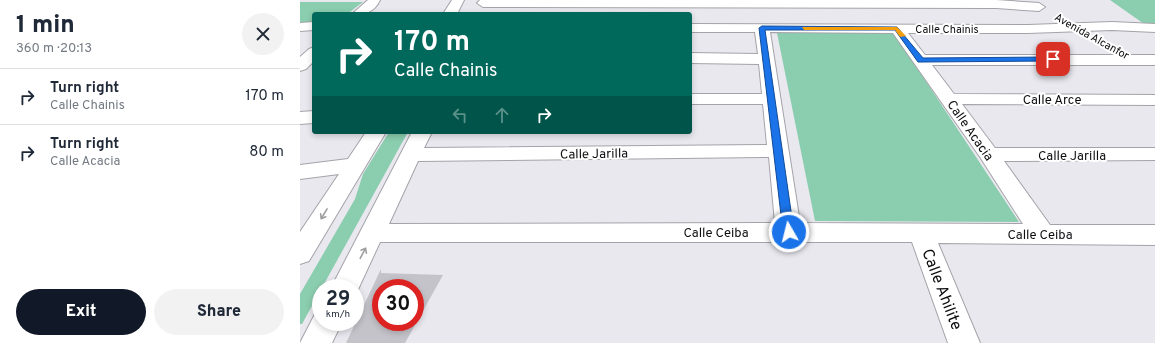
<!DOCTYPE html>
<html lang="en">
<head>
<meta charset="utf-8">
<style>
  body { margin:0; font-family:Overpass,sans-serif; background:#f2f2f3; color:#1f2937; height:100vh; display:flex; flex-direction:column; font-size:15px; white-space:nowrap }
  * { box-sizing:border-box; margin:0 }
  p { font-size:13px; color:#747a83 }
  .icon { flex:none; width:22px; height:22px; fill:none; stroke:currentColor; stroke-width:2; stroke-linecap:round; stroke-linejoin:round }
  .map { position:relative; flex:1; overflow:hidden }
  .details { display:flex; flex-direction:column; background:#fff; width:300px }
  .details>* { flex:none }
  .top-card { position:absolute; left:12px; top:12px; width:380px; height:122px; border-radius:4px; box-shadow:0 2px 6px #0003; background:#00695c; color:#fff; overflow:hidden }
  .speed { position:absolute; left:12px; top:279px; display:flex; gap:8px; font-size:20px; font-weight:700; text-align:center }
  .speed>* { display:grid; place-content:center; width:52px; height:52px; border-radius:50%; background:#fff; box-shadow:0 2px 6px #0003; line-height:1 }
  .speed small { font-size:10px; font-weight:400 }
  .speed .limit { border:6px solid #d22; background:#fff; color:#111 }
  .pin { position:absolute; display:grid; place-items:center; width:34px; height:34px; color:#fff; margin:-17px; border-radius:8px; box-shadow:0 2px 6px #0006 }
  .me { position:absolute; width:44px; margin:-22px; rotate:352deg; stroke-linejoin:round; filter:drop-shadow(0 0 3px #0008) }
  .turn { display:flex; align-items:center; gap:14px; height:84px; padding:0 16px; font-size:18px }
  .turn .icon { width:52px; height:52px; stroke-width:2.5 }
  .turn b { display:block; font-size:28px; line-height:34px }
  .lanes { display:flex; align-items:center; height:38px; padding:0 16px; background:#0003; justify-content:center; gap:20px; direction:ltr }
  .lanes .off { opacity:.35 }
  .round { display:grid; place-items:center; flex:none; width:42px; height:42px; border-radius:21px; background:#f2f2f3 }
  .summary { display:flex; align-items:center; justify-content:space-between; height:68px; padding:0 16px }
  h1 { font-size:24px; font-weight:800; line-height:30px }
  .action { display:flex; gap:8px; margin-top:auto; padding:8px 16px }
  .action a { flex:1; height:46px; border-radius:24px; background:#111827; color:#fff; font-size:16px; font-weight:800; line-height:46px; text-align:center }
  .action a+a { background:#f2f2f3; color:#1f2937 }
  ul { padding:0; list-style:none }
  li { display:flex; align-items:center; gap:12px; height:56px; padding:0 16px; border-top:1px solid #e0e1e3 }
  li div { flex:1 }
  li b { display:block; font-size:15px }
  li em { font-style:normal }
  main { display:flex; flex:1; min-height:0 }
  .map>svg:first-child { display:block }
</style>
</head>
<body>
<main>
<section class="details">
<div class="summary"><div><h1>1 min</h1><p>360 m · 20:13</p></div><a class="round"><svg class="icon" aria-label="close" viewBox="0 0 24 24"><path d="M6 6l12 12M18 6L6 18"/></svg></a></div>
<ul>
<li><svg class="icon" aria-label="right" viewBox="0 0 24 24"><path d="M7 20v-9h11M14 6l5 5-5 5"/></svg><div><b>Turn right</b><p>Calle Chainis</p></div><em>170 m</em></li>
<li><svg class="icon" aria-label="right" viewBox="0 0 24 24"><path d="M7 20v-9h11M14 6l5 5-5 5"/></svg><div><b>Turn right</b><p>Calle Acacia</p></div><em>80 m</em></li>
</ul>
<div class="action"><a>Exit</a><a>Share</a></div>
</section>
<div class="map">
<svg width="855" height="343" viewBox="0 0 855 343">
  <rect width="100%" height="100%" fill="#e9e8ef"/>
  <path fill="#8bcdaf" d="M810,0H855V26H847Z
    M0,2H63L47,14H14V22L0,23Z
    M477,33H594L719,222L515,221Z
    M89,132H108L2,324H0V294L55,199L63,174Z"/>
  <path fill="#c4c3c9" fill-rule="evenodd" d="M81,269V273L143,275L105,343H46ZM81,288H115V322H81Z"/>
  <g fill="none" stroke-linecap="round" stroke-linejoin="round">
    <defs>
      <path id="minor" d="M68,0H80C74,13 65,14 52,14Z
        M152,0H164L157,14H143Z
        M180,0H696L739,3L745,7L739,11L696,8L183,7L177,3Z
        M14,22V30L0,31V23Z
        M812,22L855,24V32L812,30L728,33H608L625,55H855V65H632L654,94L855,95V105L662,104L695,148H855V160L704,161L750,225H855V245L638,243L680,343H648L612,242H80L55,296V288H31L112,132H132L124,148L467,145L463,104H390V94H462L459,64L390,63V53L458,54L455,32H390V24L728,25ZM470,32L593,33L680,157L723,224L500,223ZM469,157L475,223L89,224L118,161Z
        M14,47V61L6,69L0,71V57L9,49Z
        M14,111V123L0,124V112Z
        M66,132H86L9,261L0,264V232L39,174L0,179V165L48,159Z
        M21,311V322H42L32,343H0L16,312Z"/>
    </defs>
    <use href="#minor" stroke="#a4a3a9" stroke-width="2"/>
    <use href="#minor" fill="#fff" fill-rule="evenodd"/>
  </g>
  <defs><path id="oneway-shaft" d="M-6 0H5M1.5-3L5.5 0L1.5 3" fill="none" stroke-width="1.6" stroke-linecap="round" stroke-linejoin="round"/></defs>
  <g stroke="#9e9e9f">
    <use href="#oneway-shaft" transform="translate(24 214) rotate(121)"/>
    <use href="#oneway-shaft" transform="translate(63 253) rotate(-62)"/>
  </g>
  <path fill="#1a73e8" stroke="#114b97" d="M462,26L597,27L623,58L753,57L757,59L753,61L621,62H618L595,30H465L494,232L489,236L483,232L459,28Z"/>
  <path fill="#f59e0b" d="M502,27H597L606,36L600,37L595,30H504Z"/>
  <g text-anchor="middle" stroke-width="4" stroke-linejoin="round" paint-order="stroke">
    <g font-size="11" fill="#0d0c0f" stroke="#fff">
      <text x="647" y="33">Calle Chainis</text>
      <text transform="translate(792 36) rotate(29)" y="4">Avenida Alcanfor</text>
    </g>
    <g font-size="13" fill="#0d0c0f" stroke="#fff">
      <text x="752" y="104">Calle Arce</text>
      <text transform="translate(671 130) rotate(55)" y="5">Calle Acacia</text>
      <text transform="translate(294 153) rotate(-1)" y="5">Calle Jarilla</text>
      <text x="772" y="160">Calle Jarilla</text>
      <text x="416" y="237">Calle Ceiba</text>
      <text x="740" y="239">Calle Ceiba</text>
    </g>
    <g font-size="16" fill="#0d0c0f" stroke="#fff">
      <text transform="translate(643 289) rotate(69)" y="6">Calle Ahilite</text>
    </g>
  </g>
</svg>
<div class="speed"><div>29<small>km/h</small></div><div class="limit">30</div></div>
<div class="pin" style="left:753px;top:59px;background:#d93025"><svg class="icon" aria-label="arrive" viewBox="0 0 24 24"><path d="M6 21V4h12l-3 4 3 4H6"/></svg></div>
<svg class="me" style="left:489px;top:232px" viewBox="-20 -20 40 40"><circle r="17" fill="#1a73e8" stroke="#fff" stroke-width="3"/><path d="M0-11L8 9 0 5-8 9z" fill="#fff"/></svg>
<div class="top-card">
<div class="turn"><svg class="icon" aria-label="right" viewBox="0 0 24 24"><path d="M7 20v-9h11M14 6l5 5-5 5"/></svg><div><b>170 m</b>Calle Chainis</div></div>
<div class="lanes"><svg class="icon off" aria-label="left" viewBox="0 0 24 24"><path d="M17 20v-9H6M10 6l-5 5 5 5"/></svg><svg class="icon off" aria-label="ahead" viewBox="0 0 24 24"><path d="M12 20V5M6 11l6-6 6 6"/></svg><svg class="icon" aria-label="right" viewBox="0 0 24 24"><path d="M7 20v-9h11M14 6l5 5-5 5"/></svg></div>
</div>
</div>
</main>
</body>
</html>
